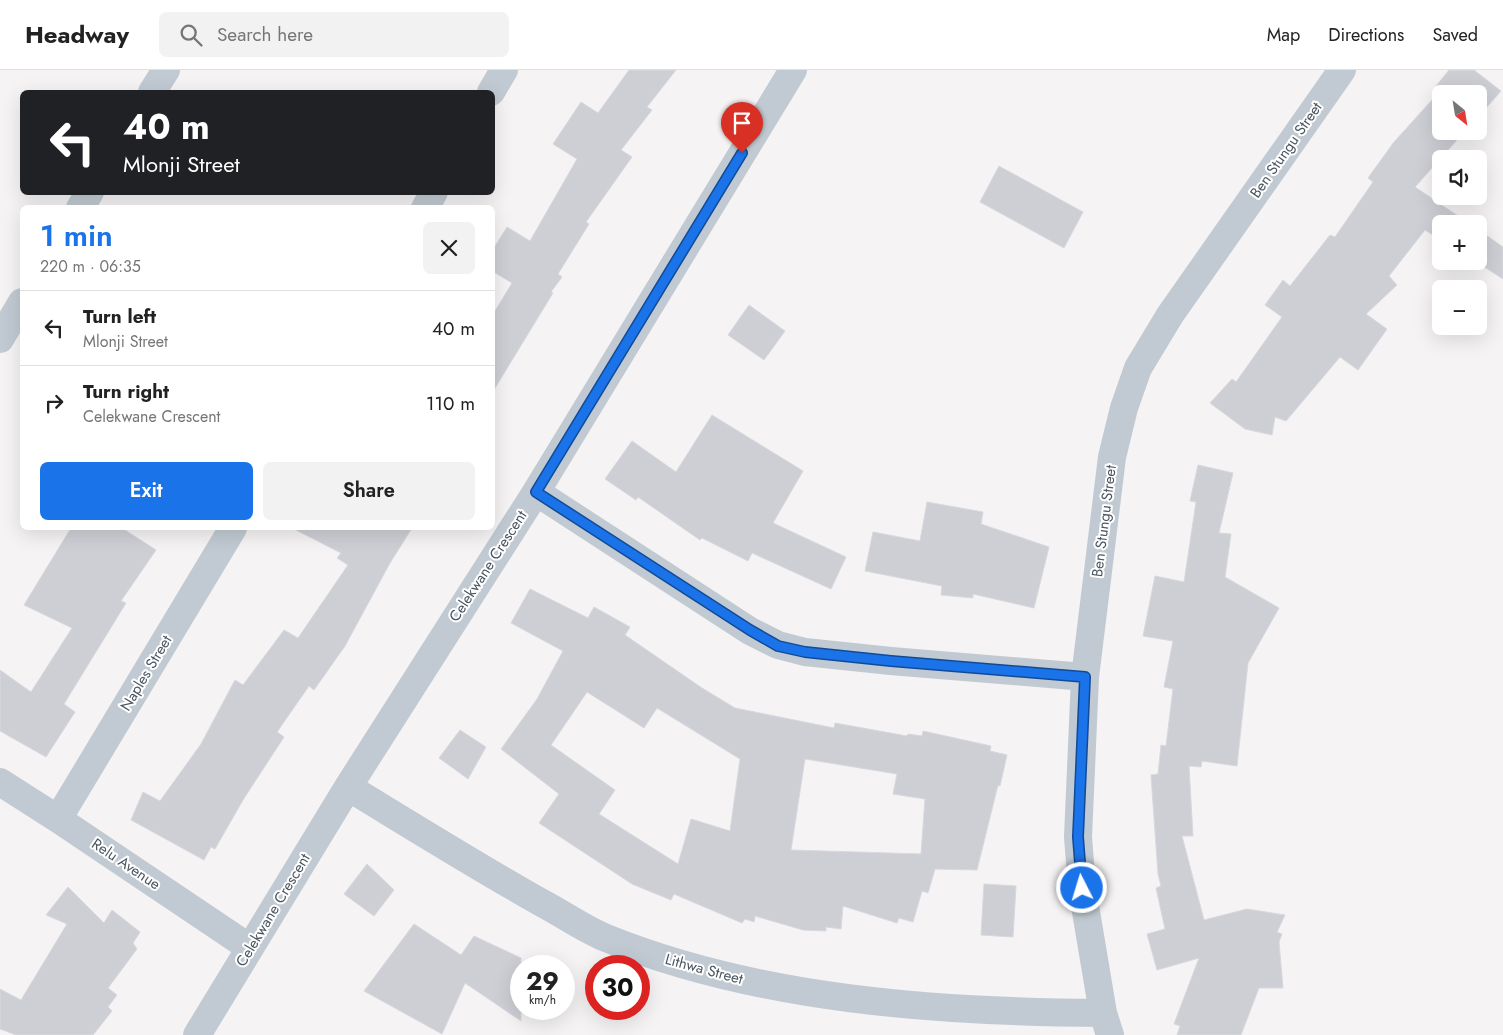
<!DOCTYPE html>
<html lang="en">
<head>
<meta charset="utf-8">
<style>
  body { margin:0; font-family:Jost,sans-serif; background:#f2f2f2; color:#222; height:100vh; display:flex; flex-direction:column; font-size:19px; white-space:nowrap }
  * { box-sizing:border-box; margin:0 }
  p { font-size:16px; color:#767676 }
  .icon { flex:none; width:28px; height:28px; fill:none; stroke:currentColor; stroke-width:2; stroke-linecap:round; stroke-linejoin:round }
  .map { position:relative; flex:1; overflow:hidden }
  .sheet { position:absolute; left:20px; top:135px; width:475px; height:325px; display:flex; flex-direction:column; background:#fff; border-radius:8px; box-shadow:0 5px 20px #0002 }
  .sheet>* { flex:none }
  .hud { position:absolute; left:20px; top:20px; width:475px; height:105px; border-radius:8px; box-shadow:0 5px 20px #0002; background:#202124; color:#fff; overflow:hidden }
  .needle { width:32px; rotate:150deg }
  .controls { position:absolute; left:1432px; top:15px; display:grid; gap:10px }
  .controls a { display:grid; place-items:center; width:55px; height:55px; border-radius:8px; background:#fff; box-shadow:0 5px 20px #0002; font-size:25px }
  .speed { position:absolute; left:510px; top:885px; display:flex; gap:10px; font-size:25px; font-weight:700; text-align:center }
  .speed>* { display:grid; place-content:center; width:65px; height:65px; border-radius:50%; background:#fff; box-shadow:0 5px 20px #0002; line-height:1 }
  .speed small { font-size:12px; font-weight:400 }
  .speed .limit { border:8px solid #d22; background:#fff; color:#111 }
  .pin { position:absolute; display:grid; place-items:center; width:42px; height:42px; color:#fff; margin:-51px -21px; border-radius:50% 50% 50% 0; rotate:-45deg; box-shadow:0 0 5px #0007 }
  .pin .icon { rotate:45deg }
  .me { position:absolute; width:55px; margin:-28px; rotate:355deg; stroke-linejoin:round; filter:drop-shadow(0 0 4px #0008) }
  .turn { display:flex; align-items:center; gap:18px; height:105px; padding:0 20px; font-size:22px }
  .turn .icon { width:65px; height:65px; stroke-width:2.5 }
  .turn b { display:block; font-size:35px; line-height:42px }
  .round { display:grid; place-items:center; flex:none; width:52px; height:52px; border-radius:8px; background:#f2f2f2 }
  .headline { display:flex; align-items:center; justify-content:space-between; height:85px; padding:0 20px }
  h1 { font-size:30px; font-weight:600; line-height:38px; color:#1a73e8 }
  .button { display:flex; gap:10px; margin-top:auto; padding:10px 20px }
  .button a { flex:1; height:58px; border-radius:8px; background:#1a73e8; color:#fff; font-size:20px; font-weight:600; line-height:58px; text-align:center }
  .button a+a { background:#f2f2f2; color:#222 }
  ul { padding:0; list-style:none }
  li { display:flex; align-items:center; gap:15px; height:75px; padding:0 20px; border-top:1px solid #e0e0e0 }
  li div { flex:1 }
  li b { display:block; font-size:19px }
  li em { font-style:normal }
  header { display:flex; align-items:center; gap:30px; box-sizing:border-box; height:70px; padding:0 25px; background:#fff; border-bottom:1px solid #e0e0e0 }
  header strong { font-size:24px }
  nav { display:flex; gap:28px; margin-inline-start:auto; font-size:18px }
  .search { width:350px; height:45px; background:#f2f2f2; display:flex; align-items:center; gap:12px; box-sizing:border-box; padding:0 18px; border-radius:8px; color:#767676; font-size:19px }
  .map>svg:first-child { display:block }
</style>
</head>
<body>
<header>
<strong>Headway</strong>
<div class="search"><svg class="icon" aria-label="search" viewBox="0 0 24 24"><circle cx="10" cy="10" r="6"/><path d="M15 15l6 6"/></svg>Search here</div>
<nav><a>Map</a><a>Directions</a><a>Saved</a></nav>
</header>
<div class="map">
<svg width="1503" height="965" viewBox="0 0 1503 965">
  <rect width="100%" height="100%" fill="#f5f3f3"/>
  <path fill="#cdcfd5" stroke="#d7d9de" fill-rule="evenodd" d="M629,0H676L647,37L652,40L621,80L632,87L586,152L589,154L558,204L562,207L551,222L553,223L492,323V246L512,213L492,201V181L507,157L530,171L577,89L553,74L581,32L598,43Z
    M1449,0H1474L1501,21L1479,46V24H1441V61H1465L1415,117L1470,154H1441V170L1425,160L1389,206L1397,215L1366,244L1387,259L1358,300L1340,287L1286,351L1275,347L1272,365L1245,359L1210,333L1232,309L1236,312L1282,247L1265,235L1283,210L1290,216L1330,165L1335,167L1373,112L1368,108L1394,72L1441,20L1436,16Z
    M999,96L1083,142L1064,178L980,132Z
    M1479,160L1503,177V209L1475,191H1479Z
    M749,235L785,261L764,290L728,265Z
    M712,345L803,401L773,453L846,487L831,519L752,483L748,491L702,468L700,470L638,427L636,430L605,409L632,371L676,402Z
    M1198,395L1233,403L1219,463L1231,464L1225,507L1279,538L1248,593L1237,696L1202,691L1201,697L1189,696L1193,766H1182L1204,850L1247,839L1285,845L1277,862L1282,864L1279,872L1283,918H1259L1241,965H1177L1180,956L1174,954L1199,888L1157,900L1147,864L1165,859L1156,818L1161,816L1158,804L1151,705L1158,704L1161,675L1166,676L1173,619L1164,617L1173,571L1143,566L1155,506L1184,512L1196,432L1190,431Z
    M927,432L983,442L981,454L1049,477L1034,538L973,524V528L941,525L942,516L865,501L873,462L920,471Z
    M71,458H122L156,480L121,531L126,533L64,634L75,642L46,687L0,661V600L31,622L72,558L24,535Z
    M292,458H412L390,493L345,576L314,620L309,616L277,662L284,667L243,730L215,779L211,777L204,790L131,750L143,722L160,731L201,674L235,610L243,615L284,560L298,568L348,495L337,488L341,483Z
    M530,519L588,548L594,537L630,557L625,565L702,618L735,638L834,658L835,653L907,666L908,664L922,666L923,661L991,676L990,681L1007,685L1000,716L998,715L977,800L935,799L928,823L922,821L913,852L899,848L897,853L843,836L841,859L826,857V861L803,860L755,846L754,852L745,849L742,853L674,824L671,830L632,814L539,753L559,724L501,679L537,629L563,581L511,553ZM587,622L644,658L657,638L740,689L730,761L691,749L678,794L599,744L615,720L551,675ZM805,689L897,704L893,724L925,729L921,784L791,780Z
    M460,660L486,677L468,709L439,688Z
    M367,794L394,820L374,846L344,824Z
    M984,814L1016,816L1013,867L981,865Z
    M68,817L104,853L112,840L140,862L133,873L137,879L108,918L117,925L108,937L112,941L93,965H16L0,959V919L21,930L67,854L46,845Z
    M414,854L461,885L474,866L521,888V951L465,913L442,964L364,921Z"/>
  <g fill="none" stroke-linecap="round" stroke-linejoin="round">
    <path stroke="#c1cad2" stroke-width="28" d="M152,22L166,0
      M491,22L504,0
      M80,138L90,122
      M425,138L434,122
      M0,269L22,232
      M536,422L750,561L778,575L805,582L891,591L1085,607
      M0,712L58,749L250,878
      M348,717C412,756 476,796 542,833C563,844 584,859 606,868C760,930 939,942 1103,943
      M58,749L233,458
      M197,965L348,717L536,422L793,0
      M1110,965L1103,943L1082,818L1078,767L1085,607L1112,387L1124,338L1138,298L1170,245L1342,0"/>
  </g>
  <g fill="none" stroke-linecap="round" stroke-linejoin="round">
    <defs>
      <path id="route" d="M742,83L536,422L750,560L778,576L805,582L891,591L1085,607L1078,767L1082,818"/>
    </defs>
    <use href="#route" stroke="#114b97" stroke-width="12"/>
    <use href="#route" stroke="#1a73e8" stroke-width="9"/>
  </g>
  <g text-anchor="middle" stroke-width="4" stroke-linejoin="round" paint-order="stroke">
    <g font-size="15" fill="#4a5661" stroke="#fff">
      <text transform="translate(1286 80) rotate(-55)" y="5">Ben Stungu Street</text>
      <text transform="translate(1104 451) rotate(-83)" y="5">Ben Stungu Street</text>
      <text transform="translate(488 496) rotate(-57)" y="5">Celekwane Crescent</text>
      <text transform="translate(146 603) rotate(-59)" y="5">Naples Street</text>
      <text transform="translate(126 794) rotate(34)" y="5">Relu Avenue</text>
      <text transform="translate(273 840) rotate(-59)" y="5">Celekwane Crescent</text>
      <text transform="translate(704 899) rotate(15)" y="5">Lithwa Street</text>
    </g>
  </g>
</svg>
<div class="controls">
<a><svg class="needle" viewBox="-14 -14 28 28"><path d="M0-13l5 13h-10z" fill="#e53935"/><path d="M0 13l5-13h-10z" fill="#767676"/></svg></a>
<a><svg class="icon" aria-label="sound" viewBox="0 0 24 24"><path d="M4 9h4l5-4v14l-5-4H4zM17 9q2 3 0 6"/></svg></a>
<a>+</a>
<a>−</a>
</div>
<div class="speed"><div>29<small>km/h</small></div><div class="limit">30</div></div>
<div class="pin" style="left:742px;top:83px;background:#d93025"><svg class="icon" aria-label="arrive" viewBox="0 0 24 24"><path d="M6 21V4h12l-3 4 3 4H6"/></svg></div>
<svg class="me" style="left:1082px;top:818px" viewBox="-20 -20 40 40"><circle r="17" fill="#1a73e8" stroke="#fff" stroke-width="3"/><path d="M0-11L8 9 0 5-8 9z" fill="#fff"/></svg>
<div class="hud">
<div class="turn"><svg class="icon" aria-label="left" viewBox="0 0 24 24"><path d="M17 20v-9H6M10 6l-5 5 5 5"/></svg><div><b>40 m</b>Mlonji Street</div></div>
</div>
<section class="sheet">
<div class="headline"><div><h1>1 min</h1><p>220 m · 06:35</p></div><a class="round"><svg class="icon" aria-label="close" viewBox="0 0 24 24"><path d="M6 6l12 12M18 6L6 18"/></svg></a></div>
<ul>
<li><svg class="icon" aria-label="left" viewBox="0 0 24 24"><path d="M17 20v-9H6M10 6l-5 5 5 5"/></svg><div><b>Turn left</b><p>Mlonji Street</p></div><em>40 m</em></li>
<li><svg class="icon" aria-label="right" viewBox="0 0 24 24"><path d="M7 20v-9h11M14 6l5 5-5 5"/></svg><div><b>Turn right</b><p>Celekwane Crescent</p></div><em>110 m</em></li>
</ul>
<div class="button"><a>Exit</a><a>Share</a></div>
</section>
</div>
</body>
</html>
